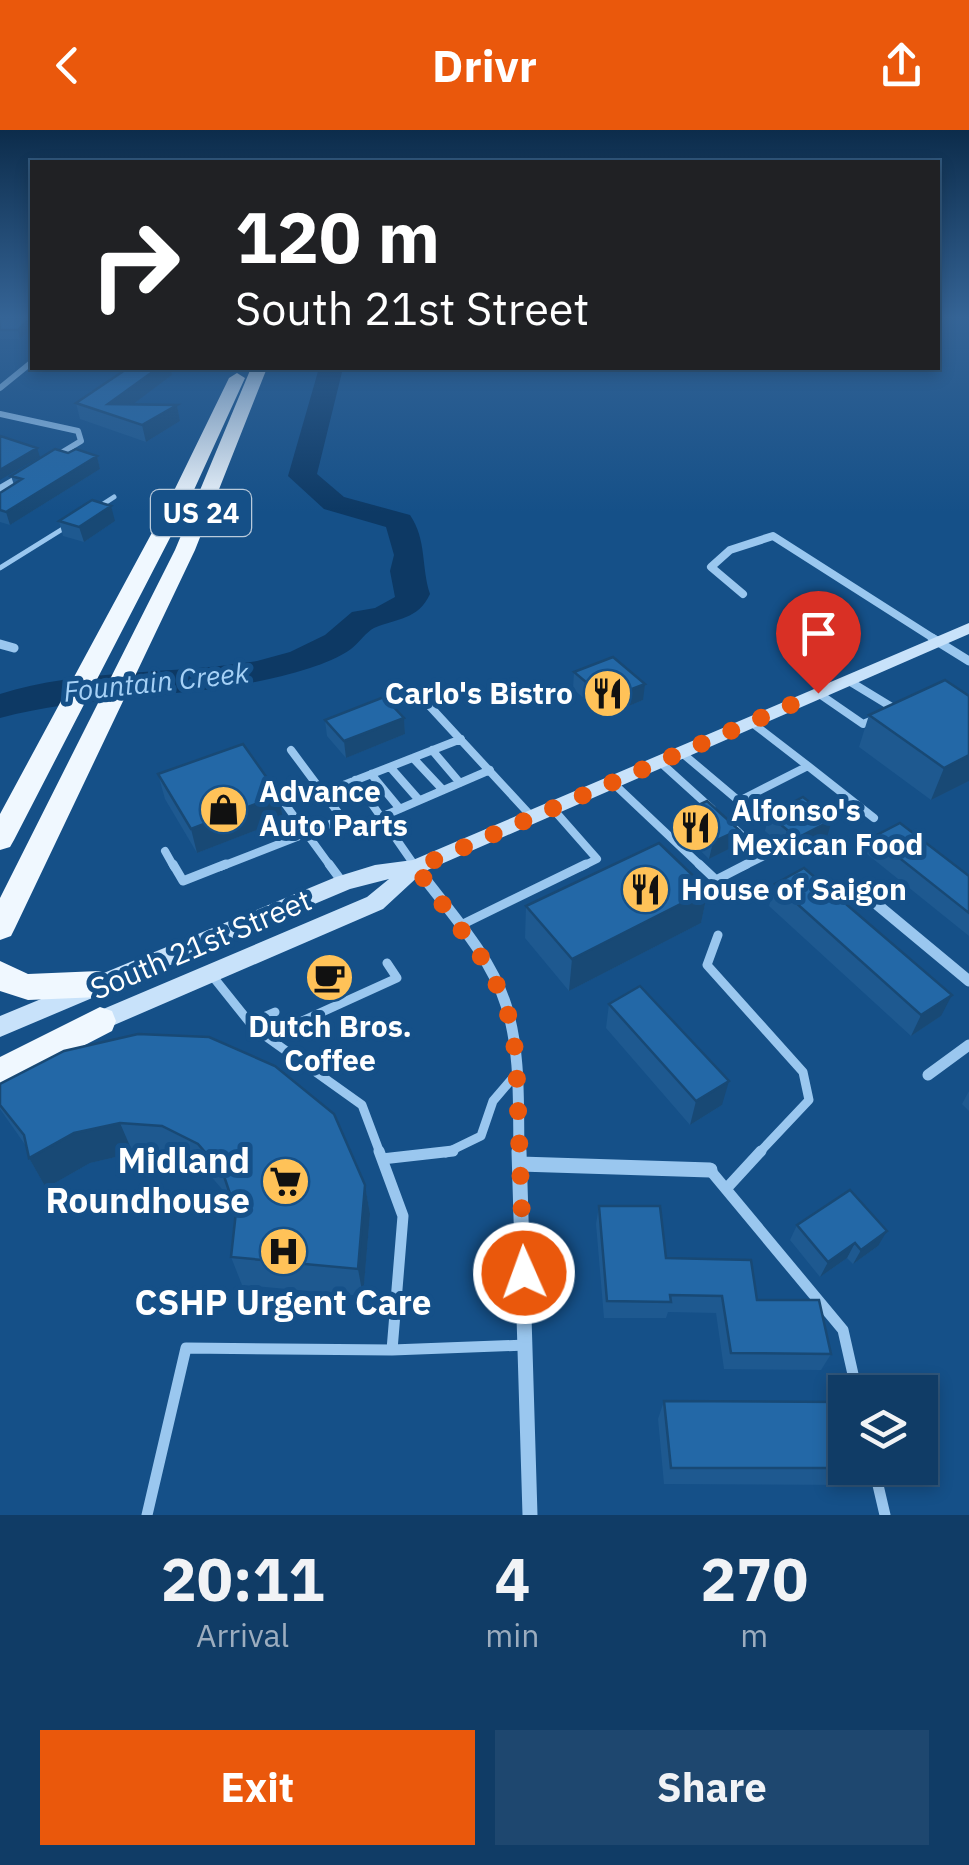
<!DOCTYPE html>
<html lang="en">
<head>
<meta charset="utf-8">
<style>
  body { margin:0; font-family:"IBM Plex Sans",sans-serif; background:#1e476f; color:#f1f3f6; height:100vh; display:flex; flex-direction:column; font-size:38px; white-space:nowrap }
  * { box-sizing:border-box; margin:0 }
  p { font-size:32px; color:#9cadbf }
  .icon { flex:none; width:55px; height:55px; fill:none; stroke:currentColor; stroke-width:2; stroke-linecap:round; stroke-linejoin:round }
  .map { position:relative; height:1385px; overflow:hidden }
  .sheet { display:flex; flex-direction:column; background:#103c66; flex:1 }
  .sheet>* { flex:none }
  .banner { position:absolute; left:30px; top:30px; width:910px; height:210px; border-radius:0px; box-shadow:0 5px 15px #0003,0 0 0 2px #30567a; background:#202124; color:#fff; overflow:hidden }
  .buttons { position:absolute; left:828px; top:1245px; display:grid; gap:20px }
  .buttons a { display:grid; place-items:center; width:110px; height:110px; border-radius:0px; background:#103c66; box-shadow:0 5px 15px #0003,0 0 0 2px #30567a; font-size:50px }
  .pin { position:absolute; display:grid; place-items:center; width:85px; height:85px; color:#fff; margin:-102px -42px; border-radius:50% 50% 50% 0; rotate:-45deg; box-shadow:0 0 10px #0007 }
  .pin .icon { rotate:45deg }
  .me { position:absolute; width:110px; margin:-55px; rotate:358deg; stroke-linejoin:round; filter:drop-shadow(0 0 8px #0008) }
  .turn { display:flex; align-items:center; gap:35px; height:210px; padding:0 40px; font-size:45px }
  .turn .icon { width:130px; height:130px; stroke-width:2.5 }
  .turn b { display:block; font-size:70px; line-height:85px }
  .eta { display:flex; justify-content:space-evenly; align-items:center; height:170px; text-align:center }
  .eta b { font-size:60px; font-weight:700; line-height:70px }
  .action { display:flex; gap:20px; margin-top:auto; padding:20px 40px }
  .action a { flex:1; height:115px; border-radius:0px; background:#ea580c; color:#fff; font-size:40px; font-weight:700; line-height:115px; text-align:center }
  .action a+a { background:#1e476f; color:#f1f3f6 }
  header { display:flex; justify-content:space-between; align-items:center; height:130px; padding:0 40px; background:#ea580c; color:#fff; font-size:45px; font-weight:700 }
  .map>svg:first-child { display:block }
</style>
</head>
<body>
<header><svg class="icon" aria-label="back" viewBox="0 0 24 24"><path d="M15 5l-7 7 7 7"/></svg>Drivr<svg class="icon" aria-label="share" viewBox="0 0 24 24"><path d="M12 15V3M7 8l5-5 5 5M5 13v7h14v-7"/></svg></header>
<div class="map">
<svg width="969" height="1385" viewBox="0 0 969 1385">
  <rect width="100%" height="100%" fill="#155088"/>
  <g fill="none" stroke-linecap="round" stroke-linejoin="round">
    <path fill="#0d3964" fill-rule="evenodd" d="M319,238H343L317,344L344,367L410,385C427,410 421,437 430,464C418,490 397,488 374,498C366,502 359,513 351,519C340,527 323,534 310,538C208,571 102,561 0,588V564C82,538 173,545 257,531L290,522L325,505L352,482L375,478L395,467L390,441L394,425L386,397L324,379L288,346Z"/>
    <path stroke="#9ac7ef" stroke-width="5" d="M97,378L114,367
      M0,438L69,395"/>
    <path stroke="#9ac7ef" stroke-width="8" d="M849,551L895,579
      M818,563L863,594L873,590
      M424,570L532,687
      M751,592L808,636
      M291,620L323,663
      M432,620L460,653
      M682,623L739,671L808,636L874,688
      M413,628L443,660
      M660,632L712,679
      M390,637L419,670
      M371,644L400,679
      M355,650L381,687L490,640
      M613,653L702,737
      M272,656L331,737
      M553,679L597,729L581,737
      M734,698L764,726L742,737
      M165,721L174,737
      M415,736L381,687L350,698L323,663L461,609
      M220,737L343,689"/>
    <path stroke="#9ac7ef" stroke-width="9" d="M173,734L183,751L226,734
      M329,734L343,753
      M699,734L716,750L747,734
      M459,796L586,734
      M718,805L707,835L803,942L809,970L759,1023
      M210,843L254,898L362,975L380,1023
      M250,893L275,882
      M267,907L397,848L387,833
      M446,1023L481,1006L493,971L517,943"/>
    <path stroke="#9ac7ef" stroke-width="11" d="M379,1021L403,1086L392,1220
      M382,1029L453,1021
      M710,1040L843,1200L857,1262
      M726,1059L761,1021
      M874,1338L885,1385
      M147,1385L186,1218L392,1220L526,1215"/>
    <path stroke="#9ac7ef" stroke-width="6" d="M0,258L32,232
      M0,284L78,301L81,311L53,328"/>
    <path stroke="#9ac7ef" stroke-width="8" d="M0,359L21,347
      M743,464L711,437L730,420L773,406L936,510"/>
    <path stroke="#9ac7ef" stroke-width="9" d="M932,508L969,531
      M0,514L14,518"/>
    <path stroke="#9ac7ef" stroke-width="11" d="M416,737C447,779 490,824 506,875C521,922 518,975 519,1023
      M862,762L969,851
      M928,945L969,915"/>
    <path stroke="#9ac7ef" stroke-width="15" d="M519,1021L530,1385
      M520,1034L710,1040"/>
    <path fill="#c8e2fa" fill-rule="evenodd" d="M969,493V504L423,742L383,779L98,902L90,905L82,902L78,895L82,888L367,767L389,749L350,759L0,907V886L336,747L375,735L413,730Z"/>
    <path fill="#f0f8ff" fill-rule="evenodd" d="M251,238H267L195,420L15,798L11,806L0,810V768L175,420Z
      M237,243L245,248L188,373L14,710L10,717L0,720V684L168,373L229,248Z
      M0,831L28,844L99,841L110,845L115,854L110,863L99,867L28,870L0,861Z
      M100,877L112,881L116,891L112,901L0,959V927Z"/>
  </g>
  <path fill="#1e5990" d="M0,188H32V197L20,209H0Z
    M128,238H171L172,245L133,274L177,275L180,291L146,312L80,289L76,273Z
    M68,323L97,326L100,339L10,395L0,392V363L14,355L11,346Z
    M59,391H115L84,412L63,406Z
    M574,542L643,570L605,586L573,559Z
    M969,566V651L931,670L859,617L869,585Z
    M404,588L405,604L346,628L327,606L325,590Z
    M158,644L279,665L283,690L197,723L165,669Z
    M681,683L735,716L709,729L678,699Z
    M769,685L827,707L793,725L765,701Z
    M873,707L969,746V806L867,724Z
    M775,754L941,886L911,906L769,776Z
    M708,760L701,793L569,861L525,808L526,776Z
    M609,874L722,975L690,995L606,898Z
    M64,921L365,1055L370,1084L363,1166L242,1155L231,1127L236,1082L233,1072L209,1044L174,1026L133,1023L90,1033L46,1058L29,1028L26,1016L0,979V954Z
    M969,961V981L962,974Z
    M599,1076L666,1128L757,1170L831,1224L821,1240L724,1239L716,1183L668,1182L666,1188H604L596,1094Z
    M797,1095L878,1116L853,1134L847,1128L820,1147L790,1110Z
    M664,1271L858,1338L845,1355L664,1354L658,1289Z"/>
  <path fill="#184975" d="M29,188L32,197L20,209L18,200Z
    M158,238H171L172,245L116,287L108,274Z
    M177,275L180,291L146,312L142,295Z
    M37,318L40,327L0,350V340Z
    M97,326L100,339L10,395L6,382Z
    M111,376L115,391L84,412L79,397Z
    M645,554L643,570L605,586L606,569Z
    M404,588L405,604L346,628L344,611Z
    M969,625V651L931,670L944,638Z
    M279,665L283,690L197,723L191,699Z
    M832,690L827,707L793,725L797,708Z
    M739,700L735,716L709,729L713,712Z
    M708,760L701,793L569,861L572,829Z
    M952,865L941,886L911,906L921,885Z
    M729,951L722,975L690,995L696,971Z
    M120,993L133,1023L90,1033L46,1058L29,1028L74,1003Z
    M365,1055L370,1084L363,1166L358,1139Z
    M887,1101L878,1116L853,1134L861,1120Z
    M855,1113L847,1128L820,1147L828,1132Z"/>
  <path fill="#2368a7" stroke="#184975" stroke-width="2.5" d="M0,188H29L18,200H0Z
    M128,238H158L108,274L177,275L142,295L76,273Z
    M0,306L37,318L0,340Z
    M55,319L68,323L76,319L97,326L6,382L0,380V363L22,349L11,346Z
    M92,370L111,376L79,397L59,391Z
    M613,527L645,554L606,569L574,542Z
    M945,550L969,566V625L944,638L869,585Z
    M384,567L404,588L344,611L325,590Z
    M243,614L279,665L191,699L158,644Z
    M803,667L832,690L797,708L769,685Z
    M707,671L739,700L713,712L681,683Z
    M900,693L969,746V783L873,707Z
    M659,713L708,760L572,829L526,776Z
    M804,738L952,865L921,885L775,754Z
    M640,856L729,951L696,971L609,874Z
    M138,904L209,907L275,936L334,984L365,1055L358,1139L231,1127L236,1082L223,1043L198,1014L162,996L120,993L74,1003L29,1028L24,1005L0,975V954L64,921Z
    M850,1060L887,1101L861,1120L855,1113L828,1132L797,1095Z
    M599,1076H660L666,1128L751,1130L757,1170H819L831,1224L731,1223L722,1166L670,1165L671,1172L607,1171Z
    M664,1271L843,1272L845,1281V1338H858H671Z"/>
  <linearGradient id="sky" x2="0" y2="1"><stop stop-color="#0c2c4b"/><stop offset="0.49" stop-color="#356496"/><stop offset="1" stop-color="#356496" stop-opacity="0"/></linearGradient>
  <rect width="969" height="382" fill="url(#sky)"/>
  <g fill="none" stroke-linecap="round" stroke-linejoin="round">
    <path stroke="#ea580c" stroke-width="18" stroke-dasharray="0 32.4" d="M524,1143L516,924L506,874L487,835L416,738L818,563"/>
  </g>
  <defs>
    <symbol id="restaurant-disc" viewBox="-11 -11 22 22"><circle r="9.5" fill="#ffc258" stroke="#155088"/><path d="M-5-6h1v4h1v-4h1v4h1v-4h1v5L-1.5 .5V6h-2V.5L-5-1ZM5-6V6H3V1.5H1.5Q1.5-4 5-6Z" fill="#111"/></symbol>
    <symbol id="shop-disc" viewBox="-11 -11 22 22"><circle r="9.5" fill="#ffc258" stroke="#155088"/><path d="M-5-2.5h2.3a2.7 3.5 0 0 1 5.4 0H5L5.5 6h-11ZM-1.5-2.5h3a1.5 2.3 0 0 0-3 0Z" fill="#111"/></symbol>
    <symbol id="cafe-disc" viewBox="-11 -11 22 22"><circle r="9.5" fill="#ffc258" stroke="#155088"/><path d="M-5.5-4.5H6V0H3Q3 3.5 0 3.5H-2.5Q-5.5 3.5-5.5 0ZM3-3.2v2h1.7v-2ZM-6 4.5H4V6H-6Z" fill="#111"/></symbol>
    <symbol id="supermarket-disc" viewBox="-11 -11 22 22"><circle r="9.5" fill="#ffc258" stroke="#155088"/><path d="M-6-5.5h2.5l.6 2H6L4.5 2H-2.5L-4.4-4H-6ZM-1.5 3.2a1.3 1.3 0 1 0 .1 0ZM3 3.2a1.3 1.3 0 1 0 .1 0Z" fill="#111"/></symbol>
    <symbol id="hospital-disc" viewBox="-11 -11 22 22"><circle r="9.5" fill="#ffc258" stroke="#155088"/><path d="M-5-5h3v3.5h4V-5h3V5h-3V1.5h-4V5h-3Z" fill="#111"/></symbol>
  </defs>
  <g fill-rule="evenodd">
    <use href="#restaurant-disc" x="580" y="536" width="55" height="55"/>
    <use href="#shop-disc" x="196" y="652" width="55" height="55"/>
    <use href="#restaurant-disc" x="668" y="670" width="55" height="55"/>
    <use href="#restaurant-disc" x="618" y="732" width="55" height="55"/>
    <use href="#cafe-disc" x="302" y="820" width="55" height="55"/>
    <use href="#supermarket-disc" x="258" y="1024" width="55" height="55"/>
    <use href="#hospital-disc" x="256" y="1094" width="55" height="55"/>
  </g>
  <g text-anchor="middle" stroke-width="10" stroke-linejoin="round" paint-order="stroke">
    <rect fill="#155088" stroke="#b9cadb" stroke-width="2.5" x="151" y="360" width="100" height="46" rx="8"/>
    <g font-size="28" font-weight="bold" fill="#fff">
      <text x="201" y="393">US 24</text>
    </g>
    <g font-size="28" font-style="italic" fill="#a6d1f6" stroke="#155088">
      <text transform="translate(156 552) rotate(-6)" y="10">Fountain Creek</text>
    </g>
    <g font-size="30" font-weight="bold" fill="#fff" stroke="#155088" text-anchor="start">
      <text x="573" y="574" text-anchor="end">Carlo's Bistro</text>
      <text x="259" y="672">Advance<tspan x="259" dy="34">Auto Parts</tspan></text>
      <text x="731" y="691">Alfonso's<tspan x="731" dy="34">Mexican Food</tspan></text>
      <text x="681" y="770">House of Saigon</text>
      <text x="330" y="907" text-anchor="middle">Dutch Bros.<tspan x="330" dy="34">Coffee</tspan></text>
    </g>
    <g font-size="30" fill="#fff" stroke="#155088">
      <text transform="translate(201 815) rotate(-23)" y="10">South 21st Street</text>
    </g>
    <g font-size="35" font-weight="bold" fill="#fff" stroke="#155088" text-anchor="end">
      <text x="250" y="1043">Midland<tspan x="250" dy="40">Roundhouse</tspan></text>
      <text x="283" y="1185" text-anchor="middle">CSHP Urgent Care</text>
    </g>
  </g>
</svg>
<div class="buttons">
<a><svg class="icon" aria-label="layers" viewBox="0 0 24 24"><path d="M12 4l9 5-9 5-9-5zM3 14l9 5 9-5"/></svg></a>
</div>
<div class="pin" style="left:818px;top:563px;background:#d93025"><svg class="icon" aria-label="arrive" viewBox="0 0 24 24"><path d="M6 21V4h12l-3 4 3 4H6"/></svg></div>
<svg class="me" style="left:524px;top:1143px" viewBox="-20 -20 40 40"><circle r="17" fill="#ea580c" stroke="#fff" stroke-width="3"/><path d="M0-11L8 9 0 5-8 9z" fill="#fff"/></svg>
<div class="banner">
<div class="turn"><svg class="icon" aria-label="right" viewBox="0 0 24 24"><path d="M7 20v-9h11M14 6l5 5-5 5"/></svg><div><b>120 m</b>South 21st Street</div></div>
</div>
</div>
<section class="sheet">
<div class="eta">
<div><b>20:11</b><p>Arrival</p></div>
<div><b>4</b><p>min</p></div>
<div><b>270</b><p>m</p></div>
</div>
<div class="action"><a>Exit</a><a>Share</a></div>
</section>
</body>
</html>
